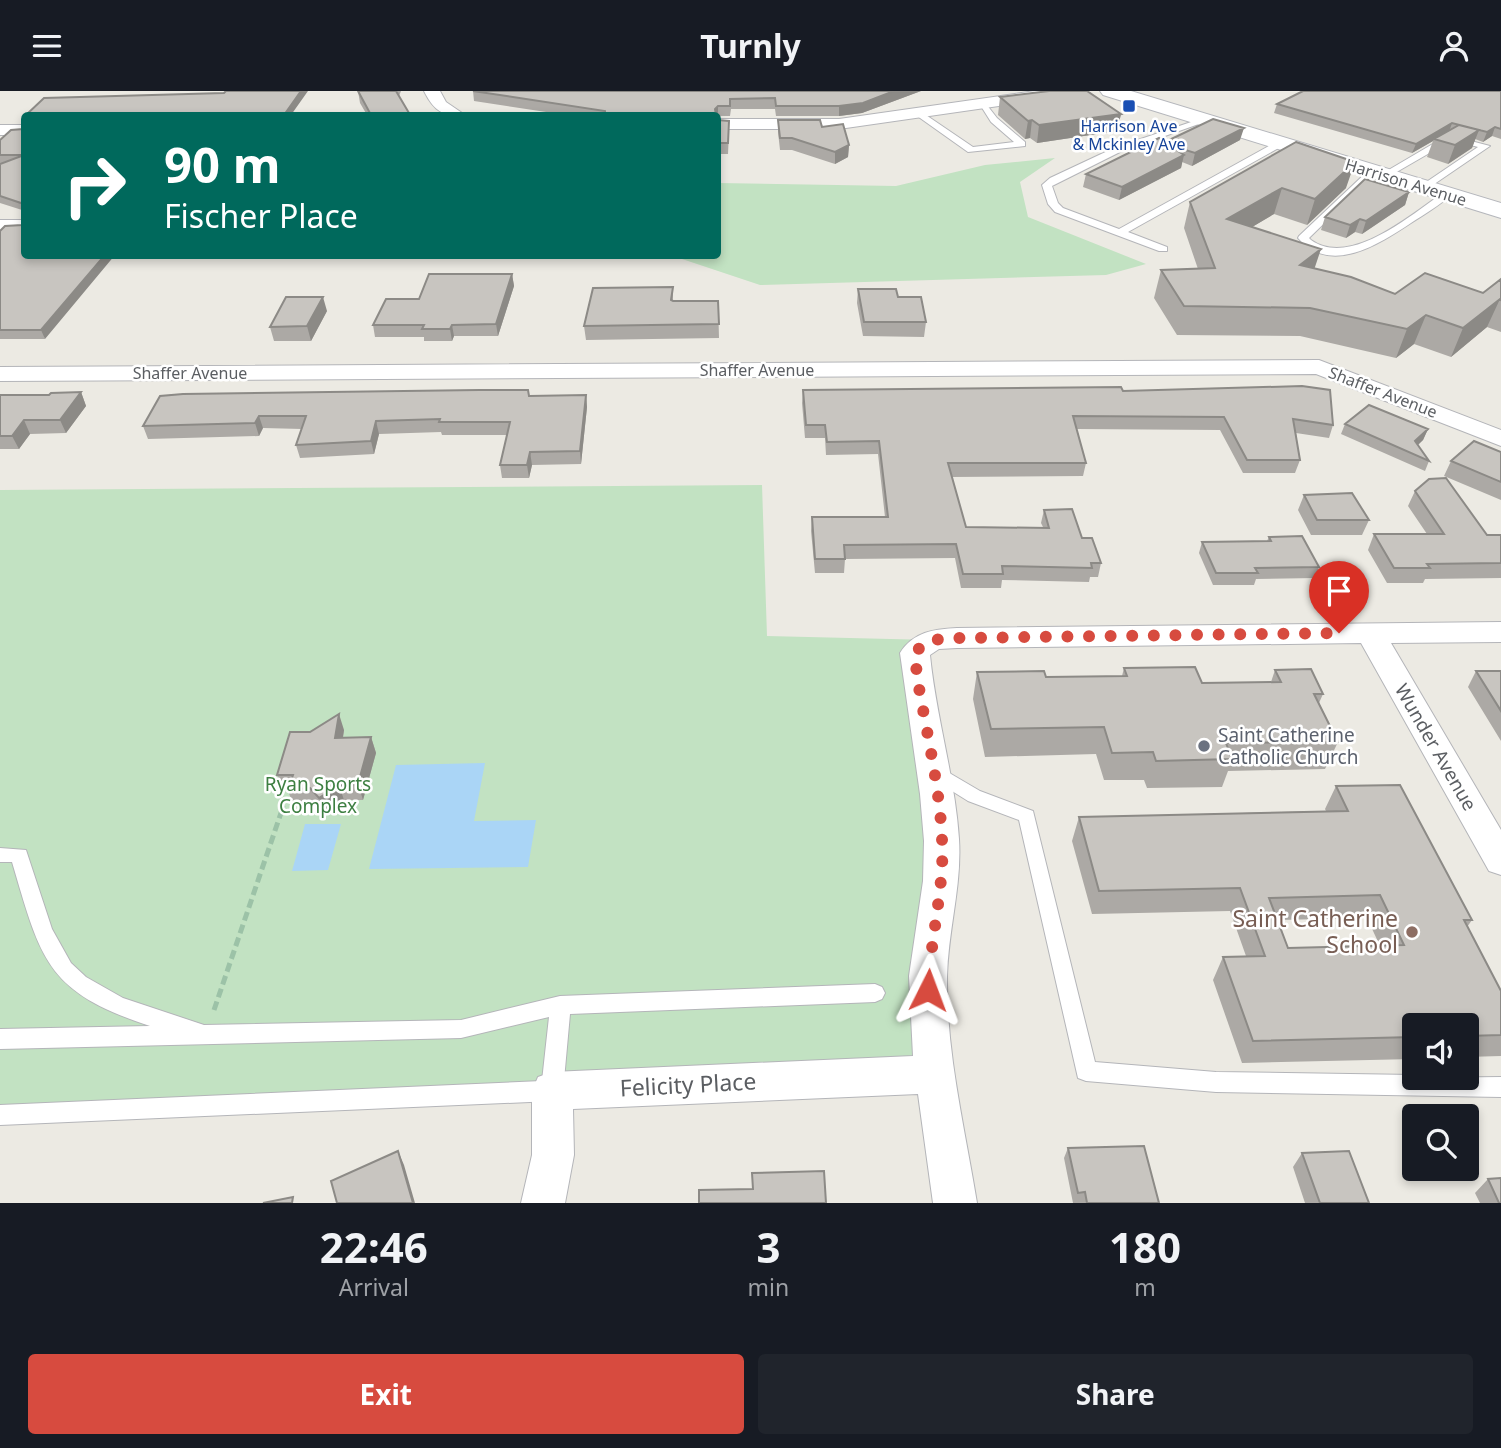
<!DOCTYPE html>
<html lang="en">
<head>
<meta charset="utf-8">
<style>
  body { margin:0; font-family:"Noto Sans",sans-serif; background:#20242c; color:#f1f3f6; height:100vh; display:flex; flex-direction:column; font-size:26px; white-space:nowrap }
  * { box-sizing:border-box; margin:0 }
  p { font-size:23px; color:#9ea1a6 }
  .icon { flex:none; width:38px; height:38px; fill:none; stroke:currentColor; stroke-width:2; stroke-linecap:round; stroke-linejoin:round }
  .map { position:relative; height:1112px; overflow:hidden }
  .sheet { display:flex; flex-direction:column; background:#171b24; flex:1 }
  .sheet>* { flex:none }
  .hud { position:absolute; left:21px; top:21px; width:700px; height:147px; border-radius:7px; box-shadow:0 4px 10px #0003; background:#00695c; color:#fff; overflow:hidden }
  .fabs { position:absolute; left:1402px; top:922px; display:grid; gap:14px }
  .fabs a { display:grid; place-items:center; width:77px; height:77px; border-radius:7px; background:#171b24; box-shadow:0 4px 10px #0003; font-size:35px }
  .pin { position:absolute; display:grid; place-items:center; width:60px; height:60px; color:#fff; margin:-72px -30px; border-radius:50% 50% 50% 0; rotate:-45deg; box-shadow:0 0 7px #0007 }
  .pin .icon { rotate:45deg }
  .me { position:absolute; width:77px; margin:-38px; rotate:3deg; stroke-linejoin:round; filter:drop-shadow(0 0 5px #0008) }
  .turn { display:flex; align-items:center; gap:24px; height:147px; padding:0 28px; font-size:32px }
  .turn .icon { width:91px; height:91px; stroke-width:2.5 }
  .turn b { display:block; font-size:49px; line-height:60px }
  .eta { display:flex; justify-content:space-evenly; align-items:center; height:119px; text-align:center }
  .eta b { font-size:42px; font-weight:700; line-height:49px }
  .cta { display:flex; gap:14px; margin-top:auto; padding:14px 28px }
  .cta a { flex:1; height:80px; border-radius:7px; background:#d74b3f; color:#fff; font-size:28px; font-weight:700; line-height:80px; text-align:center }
  .cta a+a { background:#20242c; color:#f1f3f6 }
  header { display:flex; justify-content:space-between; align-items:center; height:91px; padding:0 28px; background:#171b24; font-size:32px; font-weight:700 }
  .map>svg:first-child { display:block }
</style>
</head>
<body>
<header><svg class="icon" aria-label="menu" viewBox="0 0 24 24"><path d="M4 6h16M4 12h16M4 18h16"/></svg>Turnly<svg class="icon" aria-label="person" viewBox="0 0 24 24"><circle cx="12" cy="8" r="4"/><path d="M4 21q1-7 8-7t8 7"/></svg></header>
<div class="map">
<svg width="1501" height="1112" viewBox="0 0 1501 1112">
  <rect width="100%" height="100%" fill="#eceae3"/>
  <path fill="#c2e2c2" d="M1055,67L1020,91L1028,126L1146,173L1106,184L760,194L673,165L718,164V92L896,95L985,74Z
    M762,394L767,545L932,549L922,554L936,983L0,1024V399Z"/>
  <path fill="#aad5f6" d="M485,672L474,730L536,729L528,776L369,778L396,674Z
    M305,733H341L328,779L292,780Z"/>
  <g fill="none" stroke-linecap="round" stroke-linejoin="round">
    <defs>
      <path id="service" d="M983,9L997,27L1025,51V55L968,61L913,22L920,20L973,56L1014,51L991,31L979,12Z
        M1203,27L1210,29L1120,61L1052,95L1058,112L1063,117L1119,138L1278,50H1284V54L1128,141L1167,156V160H1159L1055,121L1048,113L1042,94L1050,87L1114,57Z
        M1448,44L1490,55L1427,98L1419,96L1478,56L1452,49L1388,86L1380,84Z
        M1370,78L1378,80L1309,147L1311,149C1350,177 1411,124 1444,101L1452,103C1440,114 1425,123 1411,132C1379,153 1331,185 1298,147L1299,145Z
        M934,673L980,700L1033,720L1095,971L1216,981L1414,984V987L1501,986V1006L1216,1001L1086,990L1078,987L1019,729L968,710L928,685L925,680L928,675Z
        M0,757L26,759L52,838L71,872L86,886L123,907L204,934L461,929L560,905L875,893L882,896L885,902L882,908L875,911L570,923L563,1000L560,1007L552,1010L0,1034V1014L542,990L549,926L461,947L0,958V938L150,935C46,901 41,869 12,771H0Z"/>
      <path id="minor" d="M424,0H440L446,11L465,24C443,26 434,20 424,0Z
        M1035,0H1076L1068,5L839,38H718V28H839Z
        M0,34H24V44H0Z
        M0,129H24V141H0Z
        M1319,269L1501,339V355L1316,283L0,290V276Z
        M1501,531V551L1391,552L1501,739V784L1489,780L1361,552L957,557L939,558L930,564C936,626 955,686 959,748C962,795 948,839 947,886C946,961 965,1038 977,1112H933L918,1003L573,1018L574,1064L565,1112H521L532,1064V1000L538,986L552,981L913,965L909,885L923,790L924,750L920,703L900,562C913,541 934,538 957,537Z"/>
      <path id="secondary" d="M1100,0H1131L1501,112V127L1103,4Z"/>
    </defs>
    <use href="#service" stroke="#b4b5b9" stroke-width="2"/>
    <use href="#minor" stroke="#b4b5b9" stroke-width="2"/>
    <use href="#secondary" stroke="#b5b7bc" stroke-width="2"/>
    <path stroke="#9cc2a7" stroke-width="4.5" stroke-dasharray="7 3.5" stroke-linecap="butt" d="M281,721L286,707"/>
    <path stroke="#9cc2a7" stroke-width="5" stroke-dasharray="9 4.5" stroke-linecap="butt" d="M214,919L282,719"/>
    <use href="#service" fill="#fff" fill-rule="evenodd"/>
    <use href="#minor" fill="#fff" fill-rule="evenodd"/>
    <use href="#secondary" fill="#fff" fill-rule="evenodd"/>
  </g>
  <path fill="#aca9a5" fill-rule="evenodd" d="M358,0H401L399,5L410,24H367L360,12Z
    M473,0H921L862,22L839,25H776L775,18H731L730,25L566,24L474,10Z
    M1501,0V48L1492,45L1483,51L1475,48L1472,57L1448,73L1427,66L1433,50L1412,62L1274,22L1277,13Z
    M1000,6L1121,23L1117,40L1037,52L1030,47L1025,48L998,24Z
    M24,26V164L45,248H0V140L22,134V119L0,112V73L3,72H0V49L23,38Z
    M718,29L729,41L728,63H718Z
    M778,29L822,36L849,54L848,66L835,73L792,59H780L778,41Z
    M1240,49L1192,75L1182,71L1181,77L1119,109L1083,96L1086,83L1165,51Z
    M1296,51L1346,97L1307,134L1274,123L1252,136L1314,177L1395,203L1483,202L1501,188V241L1487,236L1451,266L1414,253L1396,267L1300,245L1177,244L1154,207L1161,179L1198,178L1184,137L1190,111Z
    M1409,101L1405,114L1362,143L1355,141L1346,147L1321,139L1325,126Z
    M512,183L514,195L498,245H454L452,250H424V246H375L373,234L419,208Z
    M673,196V210H718L719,247L586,249L584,235Z
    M858,198L898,206L926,231L924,246L863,245L857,212Z
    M327,220L311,250H274L270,236Z
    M803,299L1123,300L1333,334L1329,347L1296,342L1300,369L1295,382H1243L1220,339L1077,338L1086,372L1083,385L951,386L966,436H1043L1041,432L1044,419L1082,447L1101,472L1098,486H1090L1089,491L1002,489L1001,497H961L955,467L845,468L844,482H815L811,440L812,426H885L878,363L826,364L825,347H805L802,312Z
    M81,301L86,315L66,342L30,343L19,358H0V304H49Z
    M586,304L587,316L581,373L532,374L529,387H502L500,374L507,344H442L441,341L379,343L374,363L300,367L296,354L302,338L263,337L259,345L148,348L143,335L160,305H529Z
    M1345,333L1428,338L1423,349L1418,354L1429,370L1425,380L1341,343Z
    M1501,361V409L1444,385L1451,370Z
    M1415,400L1487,444H1501V487L1425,488L1423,492H1387L1368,459L1374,443H1427L1408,415Z
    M1304,404L1369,429L1362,444H1311L1298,419Z
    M1269,446L1319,476L1315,487L1256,488L1254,494H1213L1199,462L1202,451L1267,450Z
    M1124,577L1202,592L1271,591L1275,579L1323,603L1319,612L1338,651L1325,678L1228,680L1222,696L1147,697L1144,689H1104L1096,663L985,666L973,608L977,581L1046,586L1122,585Z
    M1476,580H1501V650L1468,596Z
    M344,639L343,647L371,646L376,662L363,709H344L325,723L316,713L294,715L288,700H283L277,684L310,641Z
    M1336,695L1472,829L1467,836L1501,900V965L1466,966V934H1414V968L1242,972L1213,889L1223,866L1246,865L1230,820L1092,823L1072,750L1079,726L1326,720L1325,718ZM1367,827L1380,855L1288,857L1278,829Z
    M1068,1057L1159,1112H1073L1064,1067Z
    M1302,1062L1369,1112H1305L1293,1076Z
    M1488,1088L1501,1112H1480L1475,1102Z"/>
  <path fill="#8c8a86" d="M301,0H308L291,24H284Z
    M894,0H921L862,22L839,25V15Z
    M718,15V26V24H715V18Z
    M1121,23L1117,40L1037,52L1039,34Z
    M1032,29L1030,47L1025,48L1028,30Z
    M1452,32L1449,41L1434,48L1433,50L1412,62L1416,53Z
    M1495,36L1492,45L1483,51L1487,41Z
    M1244,37L1240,49L1192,75L1195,62Z
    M1479,39L1472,57L1448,73L1455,54Z
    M849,54L848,66L835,73V61Z
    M1184,64L1181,77L1119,109L1122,96Z
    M1355,71L1346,97L1307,134L1315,108Z
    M1282,97L1274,123L1220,155L1227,128Z
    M1409,101L1405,114L1362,143L1366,130Z
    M1360,128L1355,141L1346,147L1350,134Z
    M1321,158L1312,185L1300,174Z
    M105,164H115L45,248L41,239Z
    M512,183L514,195L498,245L496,233Z
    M323,206L327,220L311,250L307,235Z
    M1500,208L1487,236L1451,266L1463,237Z
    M1426,224L1414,253L1396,267L1407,238Z
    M452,234L454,245L452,250L450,238Z
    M81,301L86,315L66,342L60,329Z
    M586,304L587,316L581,373L580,360Z
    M259,325L263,337L259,345L255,332Z
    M24,329L30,343L19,358L12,345Z
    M376,330L379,343L374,363L371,350Z
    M1428,338L1423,349L1411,360L1415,350Z
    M530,361L532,374L529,387L527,374Z
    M339,623L344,639L340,663L335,647Z
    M371,646L376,662L363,709L358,693Z
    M339,694L344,709L325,723L319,707Z
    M398,1060L404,1074L415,1112H413Z"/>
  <path fill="#c8c5c0" stroke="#8c8a86" stroke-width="2" fill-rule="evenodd" d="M226,0H301L284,24H26L44,7L224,2Z
    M358,0H396L409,22L408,24H371Z
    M473,0H894L863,12L839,15H776L775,7L730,8V15H718L715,18L716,24H605V20Z
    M1049,0H1087L1121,23L1039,34L1032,29L1028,30L1000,6Z
    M1303,0H1501V38L1495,36L1487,41L1452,32L1416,53L1277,13Z
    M24,26V64H0V49L11,39L23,38Z
    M1213,28L1244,37L1195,62L1169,54L1184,64L1122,96L1086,83L1159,47L1165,51Z
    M718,29L729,30L728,52H718Z
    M778,29H820L822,36L843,33L849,54L835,61L792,47H780Z
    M1459,34L1479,39L1455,54L1434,48Z
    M1296,51L1355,71L1315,108L1282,97L1227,128L1321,158L1300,174L1351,186L1395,203L1425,182L1483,202L1501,188V209L1500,208L1463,237L1426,224L1407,238L1310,217L1184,215L1161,179L1215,177L1190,111Z
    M24,64V113L0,105V73Z
    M1365,88L1409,101L1366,130L1360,128L1350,134L1325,126Z
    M24,116V164H105L41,239H0V140L5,135L22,134V119Z
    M429,183H512L496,233L452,234L450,238H422L424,234H373L386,208H419Z
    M673,196L671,209L673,210H718L719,233L584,235L593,197Z
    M858,198H896L898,206H921L926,231H864Z
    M286,206H323L307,235L270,236Z
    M1302,295L1330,299L1333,334L1293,328L1300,369H1247L1224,326L1073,325L1086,372H948L966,436L1049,437L1044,419L1072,418L1082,447H1092L1101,472H1091L1092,477L1002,475L1003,483H963L956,453L844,454L845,468H815L812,426H888L879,350L827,351L825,334H806L803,299L1121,296L1123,300Z
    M479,299H528L529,305L586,304L580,360L530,361L527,374H500L510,331H439L440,328L376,330L371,350L296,354L306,325H259L255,332L143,335L160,305L183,303Z
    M81,301L60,329H24L12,345H0V304H49L51,302Z
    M1369,314L1428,338L1415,350L1429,370L1345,333Z
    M1474,350L1501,361V391L1451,370Z
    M1446,387L1487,444H1501V472L1427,473L1430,477H1394L1374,443H1444L1415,400L1429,388Z
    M1352,402L1369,429H1317L1304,404Z
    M1302,445L1319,476L1255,477L1258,482H1216L1202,451L1271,450L1269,446Z
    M1195,576L1202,592L1281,591L1275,579L1311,578L1323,603H1314L1338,651L1226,652L1232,668L1156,670L1153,661L1112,662L1104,636L991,638L977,581L1044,580L1046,586L1127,585L1124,577Z
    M1476,580H1501V620Z
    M339,623L335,647L371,646L358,693L339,694L319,707L310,697L288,699L293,684H277L290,641H310Z
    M1400,694L1472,829H1464L1501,900V944L1466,945V934H1414V946L1253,950L1223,866L1265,865L1240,797L1099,800L1079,726L1348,720L1336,695ZM1380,804L1404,854L1288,857L1269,807Z
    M1144,1055L1159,1112H1087L1085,1101L1078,1102L1068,1057Z
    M398,1060L413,1112H337L331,1090Z
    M1349,1060L1369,1112H1320L1302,1062Z
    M824,1080L826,1112H699V1099L753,1098L752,1082Z
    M1501,1087V1112H1499L1488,1088Z
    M293,1106L292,1112H263Z"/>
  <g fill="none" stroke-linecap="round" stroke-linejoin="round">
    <path stroke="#d74b3f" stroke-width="12" stroke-dasharray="0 21.6" d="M928,899C930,858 939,818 942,777C945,715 927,646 917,585L915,562C927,547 940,548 957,547L1339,542"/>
  </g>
  <rect fill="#1a4fb4" stroke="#fff" stroke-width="2.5" x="1122" y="8" width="14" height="14" rx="3.5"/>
  <circle fill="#6b7280" stroke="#fff" stroke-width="2.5" cx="1204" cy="655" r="7"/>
  <circle fill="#8d6e63" stroke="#fff" stroke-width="2.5" cx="1412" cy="841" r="7"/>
  <g text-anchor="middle" stroke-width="5" stroke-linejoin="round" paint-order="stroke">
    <g font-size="16" fill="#164399" stroke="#fff">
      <text x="1129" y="41">Harrison Ave<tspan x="1129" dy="18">&amp; Mckinley Ave</tspan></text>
    </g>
    <g font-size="16" fill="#5b5e62" stroke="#fff">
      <text transform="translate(1406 91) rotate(17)" y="6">Harrison Avenue</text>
      <text x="757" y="285">Shaffer Avenue</text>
      <text x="190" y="288">Shaffer Avenue</text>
      <text transform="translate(1383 301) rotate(21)" y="6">Shaffer Avenue</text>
    </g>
    <g font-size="19" fill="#5b616d" stroke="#fff" text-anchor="start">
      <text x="1218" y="651">Saint Catherine<tspan x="1218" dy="22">Catholic Church</tspan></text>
    </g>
    <g font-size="19" fill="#5b5e62" stroke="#fff">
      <text transform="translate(1436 656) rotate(60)" y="7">Wunder Avenue</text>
    </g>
    <g font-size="19" fill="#3d7f41" stroke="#fff">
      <text x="318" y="700">Ryan Sports<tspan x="318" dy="22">Complex</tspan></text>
    </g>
    <g font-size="23" fill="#785e54" stroke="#fff" text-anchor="end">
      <text x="1398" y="836">Saint Catherine<tspan x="1398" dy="26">School</tspan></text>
    </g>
    <g font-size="23" fill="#5b5e62" stroke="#fff">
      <text transform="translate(688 994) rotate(-3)" y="8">Felicity Place</text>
    </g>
  </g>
</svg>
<div class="fabs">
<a><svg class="icon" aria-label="sound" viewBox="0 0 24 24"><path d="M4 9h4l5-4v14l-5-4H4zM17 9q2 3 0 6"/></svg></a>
<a><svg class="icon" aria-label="search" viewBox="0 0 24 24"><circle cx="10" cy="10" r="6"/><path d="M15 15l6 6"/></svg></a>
</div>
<div class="pin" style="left:1339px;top:542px;background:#d93025"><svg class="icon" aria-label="arrive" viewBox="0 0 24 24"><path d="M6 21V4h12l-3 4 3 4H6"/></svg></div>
<svg class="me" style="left:928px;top:899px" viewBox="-20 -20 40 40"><path d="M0-17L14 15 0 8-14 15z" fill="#d74b3f" stroke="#fff" stroke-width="4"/></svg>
<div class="hud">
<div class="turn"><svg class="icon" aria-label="right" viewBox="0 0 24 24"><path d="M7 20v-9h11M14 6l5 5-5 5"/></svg><div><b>90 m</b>Fischer Place</div></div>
</div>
</div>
<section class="sheet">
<div class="eta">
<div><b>22:46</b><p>Arrival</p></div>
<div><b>3</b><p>min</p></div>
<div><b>180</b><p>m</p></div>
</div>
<div class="cta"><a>Exit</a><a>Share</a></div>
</section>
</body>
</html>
